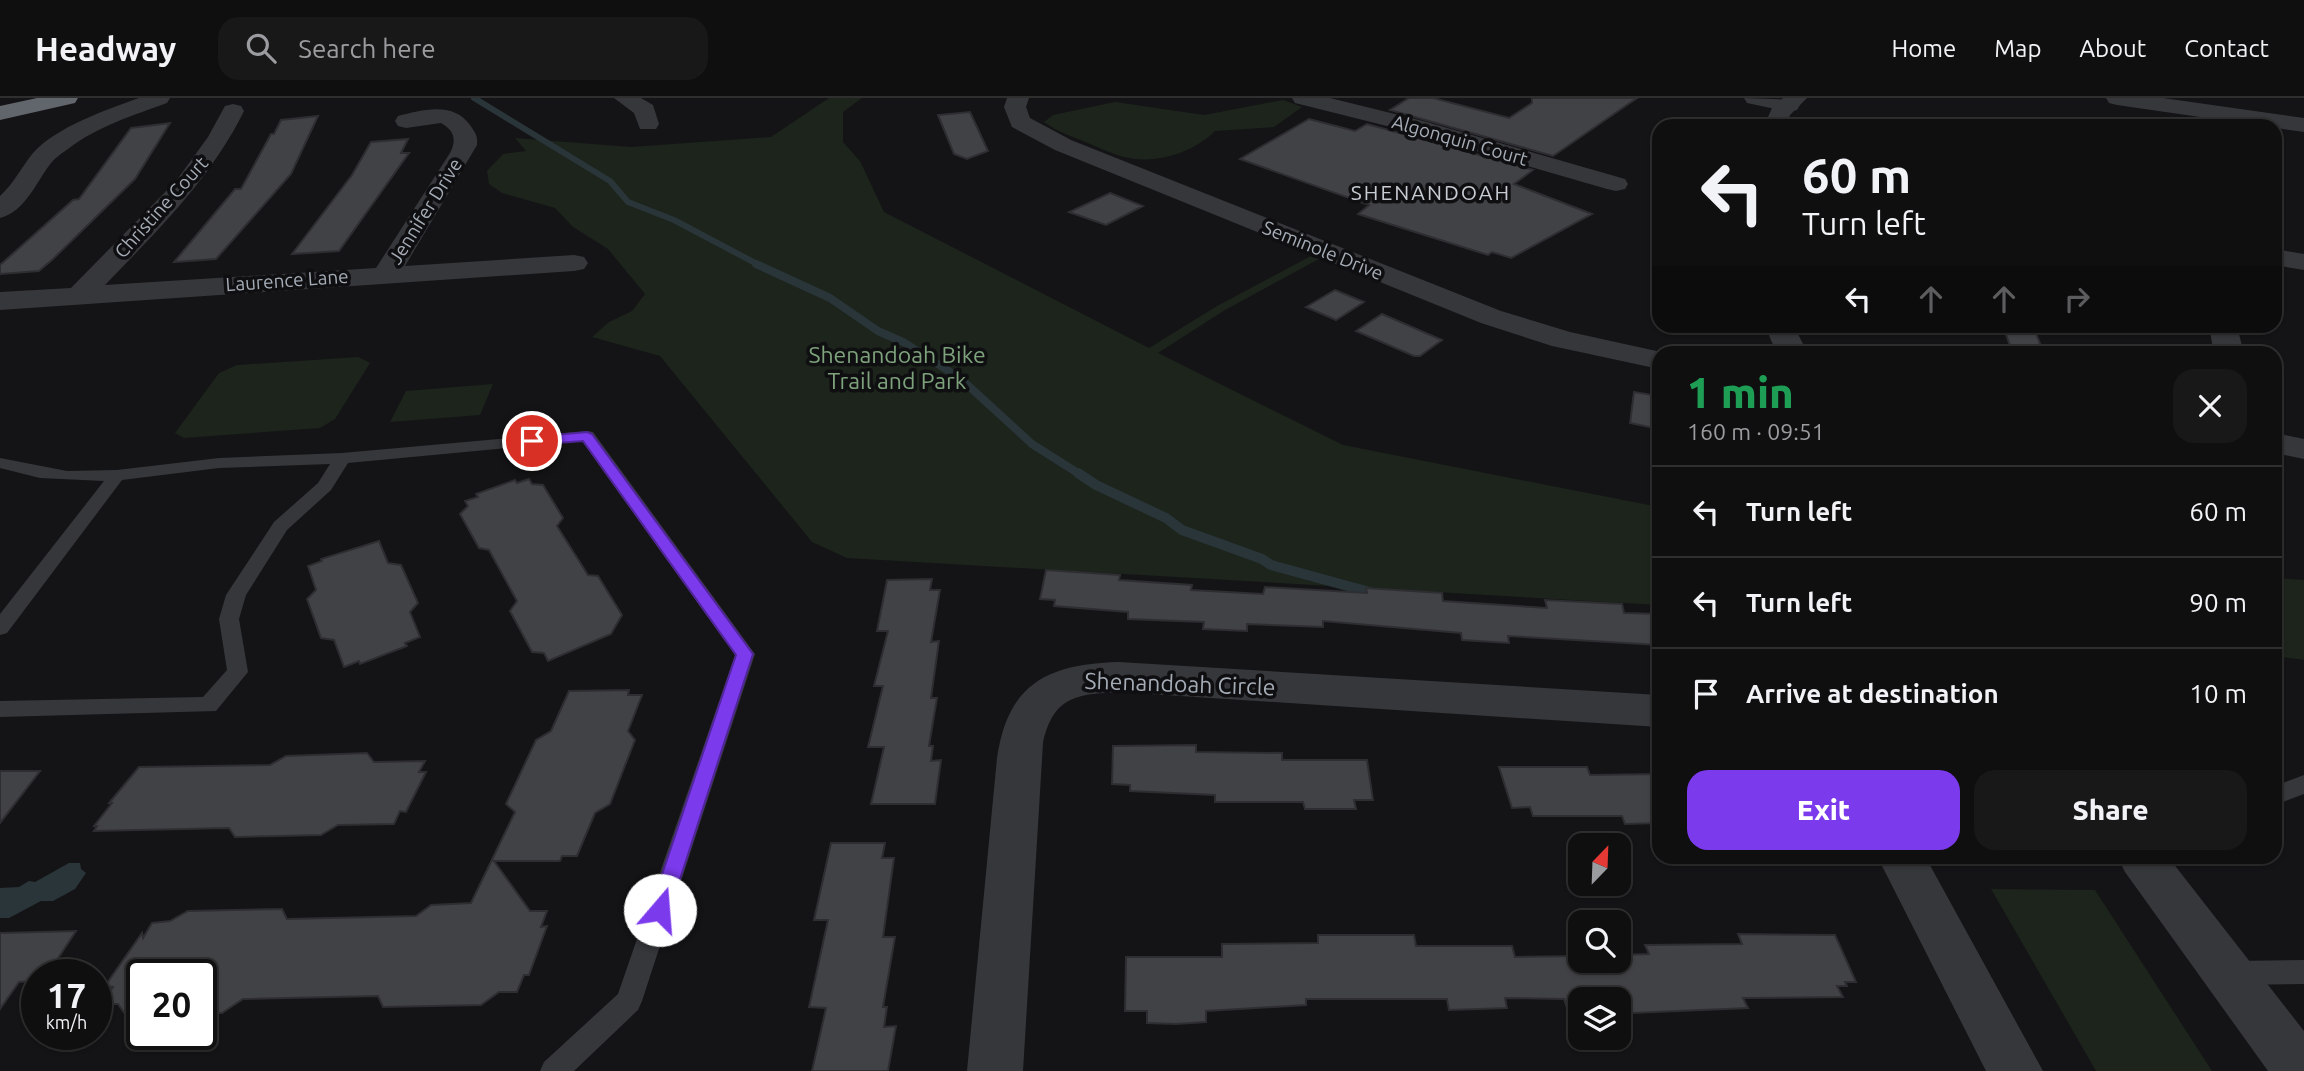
<!DOCTYPE html>
<html lang="en">
<head>
<meta charset="utf-8">
<style>
  body { margin:0; font-family:Ubuntu,sans-serif; background:#181819; color:#f1f3f6; height:100vh; display:flex; flex-direction:column; font-size:26px; white-space:nowrap }
  * { box-sizing:border-box; margin:0 }
  p { font-size:23px; color:#9b9c9f }
  .icon { flex:none; width:38px; height:38px; fill:none; stroke:currentColor; stroke-width:2; stroke-linecap:round; stroke-linejoin:round }
  .map { position:relative; flex:1; overflow:hidden }
  .side { position:absolute; left:1652px; top:248px; width:630px; height:518px; display:flex; flex-direction:column; background:#0f0f10; border-radius:21px; box-shadow:0 2px 5px #0004,0 0 0 2px #2f2f30 }
  .side>* { flex:none }
  .top-card { position:absolute; left:1652px; top:21px; width:630px; height:214px; border-radius:21px; box-shadow:0 2px 5px #0004,0 0 0 2px #2f2f30; background:#0f0f10; color:#f1f3f6; overflow:hidden }
  .needle { width:46px; rotate:23deg }
  .tools { position:absolute; left:1568px; top:735px; display:grid; gap:14px }
  .tools a { display:grid; place-items:center; width:63px; height:63px; border-radius:14px; background:#0f0f10; box-shadow:0 2px 5px #0004,0 0 0 2px #2f2f30; font-size:35px }
  .speed { position:absolute; left:21px; top:861px; display:flex; gap:14px; font-size:35px; font-weight:700; text-align:center }
  .speed>* { display:grid; place-content:center; width:91px; height:91px; border-radius:50%; background:#0f0f10; box-shadow:0 2px 5px #0004,0 0 0 2px #2f2f30; line-height:1 }
  .speed small { font-size:18px; font-weight:400 }
  .speed .limit { border:4px solid #111; border-radius:10px; background:#fff; color:#111 }
  .pin { position:absolute; display:grid; place-items:center; width:60px; height:60px; color:#fff; margin:-30px; border:4px solid #fff; border-radius:50%; box-shadow:0 2px 7px #0007 }
  .me { position:absolute; width:77px; margin:-38px; rotate:18deg; stroke-linejoin:round; filter:drop-shadow(0 0 5px #0008) }
  .turn { display:flex; align-items:center; gap:24px; height:147px; padding:0 35px; font-size:32px }
  .turn .icon { width:91px; height:91px; stroke-width:2.5 }
  .turn b { display:block; font-size:49px; line-height:60px }
  .lanes { display:flex; align-items:center; height:66px; padding:0 35px; background:#0003; justify-content:center; gap:35px; direction:ltr }
  .lanes .off { opacity:.35 }
  .round { display:grid; place-items:center; flex:none; width:74px; height:74px; border-radius:21px; background:#181819 }
  .head { display:flex; align-items:center; justify-content:space-between; height:119px; padding:0 35px }
  h1 { font-size:42px; font-weight:800; line-height:52px; color:#1e9e55 }
  .button { display:flex; gap:14px; margin-top:auto; padding:14px 35px }
  .button a { flex:1; height:80px; border-radius:21px; background:#7c3aed; color:#fff; font-size:28px; font-weight:800; line-height:80px; text-align:center }
  .button a+a { background:#181819; color:#f1f3f6 }
  ul { padding:0; list-style:none }
  li { display:flex; align-items:center; gap:21px; height:91px; padding:0 35px; border-top:2px solid #2f2f30 }
  li div { flex:1 }
  li b { display:block; font-size:26px }
  li em { font-style:normal }
  header { display:flex; align-items:center; gap:42px; box-sizing:border-box; height:98px; padding:0 35px; background:#0f0f10; border-bottom:2px solid #2f2f30 }
  header strong { font-size:33px }
  nav { display:flex; gap:38px; margin-inline-start:auto; font-size:24px }
  .search { width:490px; height:63px; background:#181819; display:flex; align-items:center; gap:18px; box-sizing:border-box; padding:0 24px; border-radius:21px; color:#9b9c9f; font-size:26px }
  .map>svg:first-child { display:block }
</style>
</head>
<body>
<header>
<strong>Headway</strong>
<div class="search"><svg class="icon" aria-label="search" viewBox="0 0 24 24"><circle cx="10" cy="10" r="6"/><path d="M15 15l6 6"/></svg>Search here</div>
<nav><a>Home</a><a>Map</a><a>About</a><a>Contact</a></nav>
</header>
<div class="map">
<svg width="2304" height="973" viewBox="0 0 2304 973">
  <rect width="100%" height="100%" fill="#141416"/>
  <path fill="#1c241c" d="M829,0H862L843,14V44L860,63L884,114L1149,250L1217,208L1311,158L1319,161L1225,212L1158,255L1343,347L1659,409V507L847,460L812,444L660,258L592,239L609,224L632,213L645,196L608,151L573,129L555,110L502,95L489,86L487,73L503,56L526,53L515,40L631,49L771,39Z
    M1283,2L1302,9L1274,29L1215,33C1193,55 1155,67 1124,59C1112,56 1100,50 1088,45C1073,39 1058,34 1044,24L1053,17L1115,4L1204,17Z
    M358,259L370,265L335,321L320,330L184,340L175,335L219,275L237,267Z
    M493,286L480,317L390,324L406,293Z
    M2275,480L2304,482V562L2275,558Z
    M1991,791L2095,792L2212,973H2096Z"/>
  <path fill="#2a353a" d="M69,765H80L81,771L86,775L75,791L53,803H41L9,820H0V790L19,789L29,783L35,784Z"/>
  <g fill="none" stroke-linecap="round" stroke-linejoin="round">
    <path stroke="#2a353a" stroke-width="6" d="M474,0L610,83L628,104L674,122L759,167"/>
    <path stroke="#2a353a" stroke-width="8" d="M756,166L830,200L878,233L905,245L961,281L1032,346L1081,377"/>
    <path stroke="#2a353a" stroke-width="10" d="M1078,375L1096,387L1166,420L1182,432L1262,461L1271,467L1377,496"/>
  </g>
  <path fill="#404246" stroke="#2e2e32" stroke-width="2" d="M1409,0H1433L1509,20L1532,5V0H1637L1553,58L1390,12Z
    M970,14L988,53L967,61L954,56L938,17Z
    M318,18L291,76L216,161L174,164L235,91H241L271,36H274L281,22Z
    M1309,21L1355,33L1367,26L1533,72L1514,86L1592,116L1511,160L1492,154L1488,157L1358,116L1369,107L1240,61Z
    M170,25L135,81L53,161L39,173L0,176V167L73,102L79,101L131,30Z
    M408,41L401,55H409L339,153L292,156L352,77L371,44Z
    M1110,95L1143,108L1106,127L1069,114Z
    M1335,192L1364,204L1336,222L1306,209Z
    M1382,216L1442,242L1420,258H1414L1356,233Z
    M2003,228L2034,230L2044,256H2013Z
    M1634,294L1659,298V331L1630,325Z
    M529,381L532,386L543,387L563,420L557,428L588,477L598,478L622,517L611,536L548,563L544,555L532,554L510,513L517,503L489,452L479,450L460,416L468,408L465,403L478,399L476,396L515,382L517,385Z
    M379,443L388,465L401,467L418,505L410,514L420,539L405,545L407,548L360,566L359,563L344,569L334,542L321,540L307,501L316,492L308,468L322,463L321,461Z
    M1046,472L1120,477L1119,482L1192,487L1191,492L1263,496L1265,489L1367,495L1366,490L1442,495L1443,503L1547,510L1545,502L1622,506L1624,515L1659,516V547L1508,538L1509,545L1462,542L1461,535L1323,523V529L1247,526V533L1203,531L1204,524L1128,521V514L1054,508L1055,502L1040,501Z
    M932,481L930,492H940L931,544L939,543L931,600H937L929,648H933L931,663L941,662L935,706H871L884,649H868L883,588H874L888,533H877L887,482Z
    M629,592L628,597H642L628,633L635,642L610,706L595,715L577,758H562L560,763H494L530,813H547L541,829L547,828L529,877H524L517,894H499L481,907L383,909L378,898L243,901L222,915H201V877H142V940L118,906H101L113,889L105,888L142,835L143,840L152,825L170,823L188,813L282,811L287,821L416,818L431,807L471,805L515,714L506,706L536,642L551,633L569,593Z
    M1196,647V654L1282,655V662H1367L1373,702H1354L1356,711H1305L1303,704H1215V697L1130,693V687L1112,686L1113,648Z
    M367,655L374,664L425,663L419,674H426L406,714L400,713L394,726L338,727L321,737L279,738L235,739L229,730L94,733L97,728H94L112,705H109L139,669L270,667L286,658Z
    M1499,669H1587L1590,677L1659,676V725L1625,726L1622,718H1533L1530,709L1512,710Z
    M0,673H40L0,725Z
    M831,745H885L882,760H894L883,839H895L883,909H887L884,929L896,928L888,973H812L826,910L809,909L828,822H814Z
    M76,833L47,877H37V883L19,884L0,911V835Z
    M1738,836L1835,837L1856,884H1845L1847,888H1837L1843,899L1743,900L1748,910L1631,915L1630,912L1619,913V901H1580V913H1568L1564,901L1505,900L1507,910L1449,912L1447,901H1306V907L1206,913V924L1176,926L1147,925V913H1125L1126,859H1222V846L1318,845V837H1414L1416,848H1512L1515,859L1580,858V863H1619V857L1649,856L1645,847L1742,846Z"/>
  <g fill="none" stroke-linecap="round" stroke-linejoin="round">
    <path fill="#35373b" fill-rule="evenodd" d="M587,333L593,334L755,556L642,903L638,912L574,973H540L544,964L618,896L735,557L582,343L348,365L331,392L287,432L246,497L239,521L248,574L216,613L0,619V603L203,599L227,572L219,521L226,497L274,424L318,385L330,366L219,370L122,382L7,535L0,537V516L104,383L40,380L0,370V360L67,373L117,372L219,360L342,355Z
      M2304,677V696L2275,707V688Z
      M2304,862V886L2232,887L2223,883L2219,875L2223,867L2232,863Z"/>
    <path fill="#35373b" fill-rule="evenodd" d="M614,0H641L653,7L659,26L656,31H640L634,15Z
      M1007,0H1029L1026,9L1030,20L1071,42L1501,213L1570,234L1670,256H1659V271L1552,248L1481,225L1055,52L1012,29L1004,9Z
      M1292,0H1330L1423,23L1625,81L1628,86L1625,91L1616,93L1607,91L1407,33L1295,5Z
      M1744,0L1797,2L1800,7L1797,12L1789,14L1747,5Z
      M2106,0H2163L2304,20V34L2117,7L2109,5Z
      M233,6L241,8L244,13C210,82 157,133 105,187L376,170L450,55C457,42 454,32 441,25L406,30L398,28L395,23L398,18C422,12 453,3 470,27C475,34 478,38 477,47L405,168L574,157L584,159L588,165L584,171L574,173L0,212V194L71,190L176,83L208,39L225,8Z
      M2275,151L2304,156V172L2275,167Z
      M2209,228H2237L2244,256H2214Z
      M2275,335L2304,341V361L2275,355Z
      M1119,564L1659,597V629L1119,594C1076,596 1053,599 1043,645L1023,973H967L997,660C1008,585 1048,566 1119,564Z
      M1878,760H1926L2043,973H1986Z"/>
    <path fill="#35373b" fill-rule="evenodd" d="M139,0H170L167,5C134,17 96,29 68,51C62,55 55,60 51,65C36,84 26,113 0,120V98C14,85 21,70 33,55C56,29 106,12 139,0Z
      M1783,0H1807L1790,17L1786,28H1764L1772,10Z
      M1765,228H1794L1808,256H1777Z
      M2118,760H2169L2304,933V973H2268L2125,774Z"/>
    <path fill="#61656c" fill-rule="evenodd" d="M37,0H78L75,5L0,22V8Z"/>
  </g>
  <path fill="#7c3aed" stroke="#51269a" stroke-width="2" d="M587,334L592,336L753,556L670,812L667,818L660,821L653,818L650,812L736,557L583,343L532,347L525,343L532,339Z"/>
  <g text-anchor="middle" stroke-width="7" stroke-linejoin="round" paint-order="stroke">
    <g font-size="19" fill="#a5acb6" stroke="#0f0f11">
      <text transform="translate(1460 42) rotate(16)" y="7">Algonquin Court</text>
      <text transform="translate(161 109) rotate(-48)" y="7">Christine Court</text>
      <text transform="translate(425 113) rotate(-58)" y="7">Jennifer Drive</text>
      <text transform="translate(1323 152) rotate(22)" y="7">Seminole Drive</text>
      <text transform="translate(287 182) rotate(-4)" y="7">Laurence Lane</text>
    </g>
    <g font-size="21" letter-spacing="2" fill="#c7cbd2" stroke="#0f0f11">
      <text x="1431" y="102">SHENANDOAH</text>
    </g>
    <g font-size="23" fill="#7ea27c" stroke="#0f0f11">
      <text x="897" y="265">Shenandoah Bike<tspan x="897" dy="26">Trail and Park</tspan></text>
    </g>
    <g font-size="23" fill="#a5acb6" stroke="#0f0f11">
      <text transform="translate(1180 586) rotate(2)" y="8">Shenandoah Circle</text>
    </g>
  </g>
</svg>
<div class="tools">
<a><svg class="needle" viewBox="-14 -14 28 28"><path d="M0-13l5 13h-10z" fill="#e53935"/><path d="M0 13l5-13h-10z" fill="#9b9c9f"/></svg></a>
<a><svg class="icon" aria-label="search" viewBox="0 0 24 24"><circle cx="10" cy="10" r="6"/><path d="M15 15l6 6"/></svg></a>
<a><svg class="icon" aria-label="layers" viewBox="0 0 24 24"><path d="M12 4l9 5-9 5-9-5zM3 14l9 5 9-5"/></svg></a>
</div>
<div class="speed"><div>17<small>km/h</small></div><div class="limit">20</div></div>
<div class="pin" style="left:532px;top:343px;background:#d93025"><svg class="icon" aria-label="arrive" viewBox="0 0 24 24"><path d="M6 21V4h12l-3 4 3 4H6"/></svg></div>
<svg class="me" style="left:660px;top:812px" viewBox="-20 -20 40 40"><circle r="19" fill="#fff"/><path d="M0-13L10 11 0 6-10 11z" fill="#7c3aed"/></svg>
<div class="top-card">
<div class="turn"><svg class="icon" aria-label="left" viewBox="0 0 24 24"><path d="M17 20v-9H6M10 6l-5 5 5 5"/></svg><div><b>60 m</b>Turn left</div></div>
<div class="lanes"><svg class="icon" aria-label="left" viewBox="0 0 24 24"><path d="M17 20v-9H6M10 6l-5 5 5 5"/></svg><svg class="icon off" aria-label="ahead" viewBox="0 0 24 24"><path d="M12 20V5M6 11l6-6 6 6"/></svg><svg class="icon off" aria-label="ahead" viewBox="0 0 24 24"><path d="M12 20V5M6 11l6-6 6 6"/></svg><svg class="icon off" aria-label="right" viewBox="0 0 24 24"><path d="M7 20v-9h11M14 6l5 5-5 5"/></svg></div>
</div>
<section class="side">
<div class="head"><div><h1>1 min</h1><p>160 m · 09:51</p></div><a class="round"><svg class="icon" aria-label="close" viewBox="0 0 24 24"><path d="M6 6l12 12M18 6L6 18"/></svg></a></div>
<ul>
<li><svg class="icon" aria-label="left" viewBox="0 0 24 24"><path d="M17 20v-9H6M10 6l-5 5 5 5"/></svg><div><b>Turn left</b></div><em>60 m</em></li>
<li><svg class="icon" aria-label="left" viewBox="0 0 24 24"><path d="M17 20v-9H6M10 6l-5 5 5 5"/></svg><div><b>Turn left</b></div><em>90 m</em></li>
<li><svg class="icon" aria-label="arrive" viewBox="0 0 24 24"><path d="M6 21V4h12l-3 4 3 4H6"/></svg><div><b>Arrive at destination</b></div><em>10 m</em></li>
</ul>
<div class="button"><a>Exit</a><a>Share</a></div>
</section>
</div>
</body>
</html>
